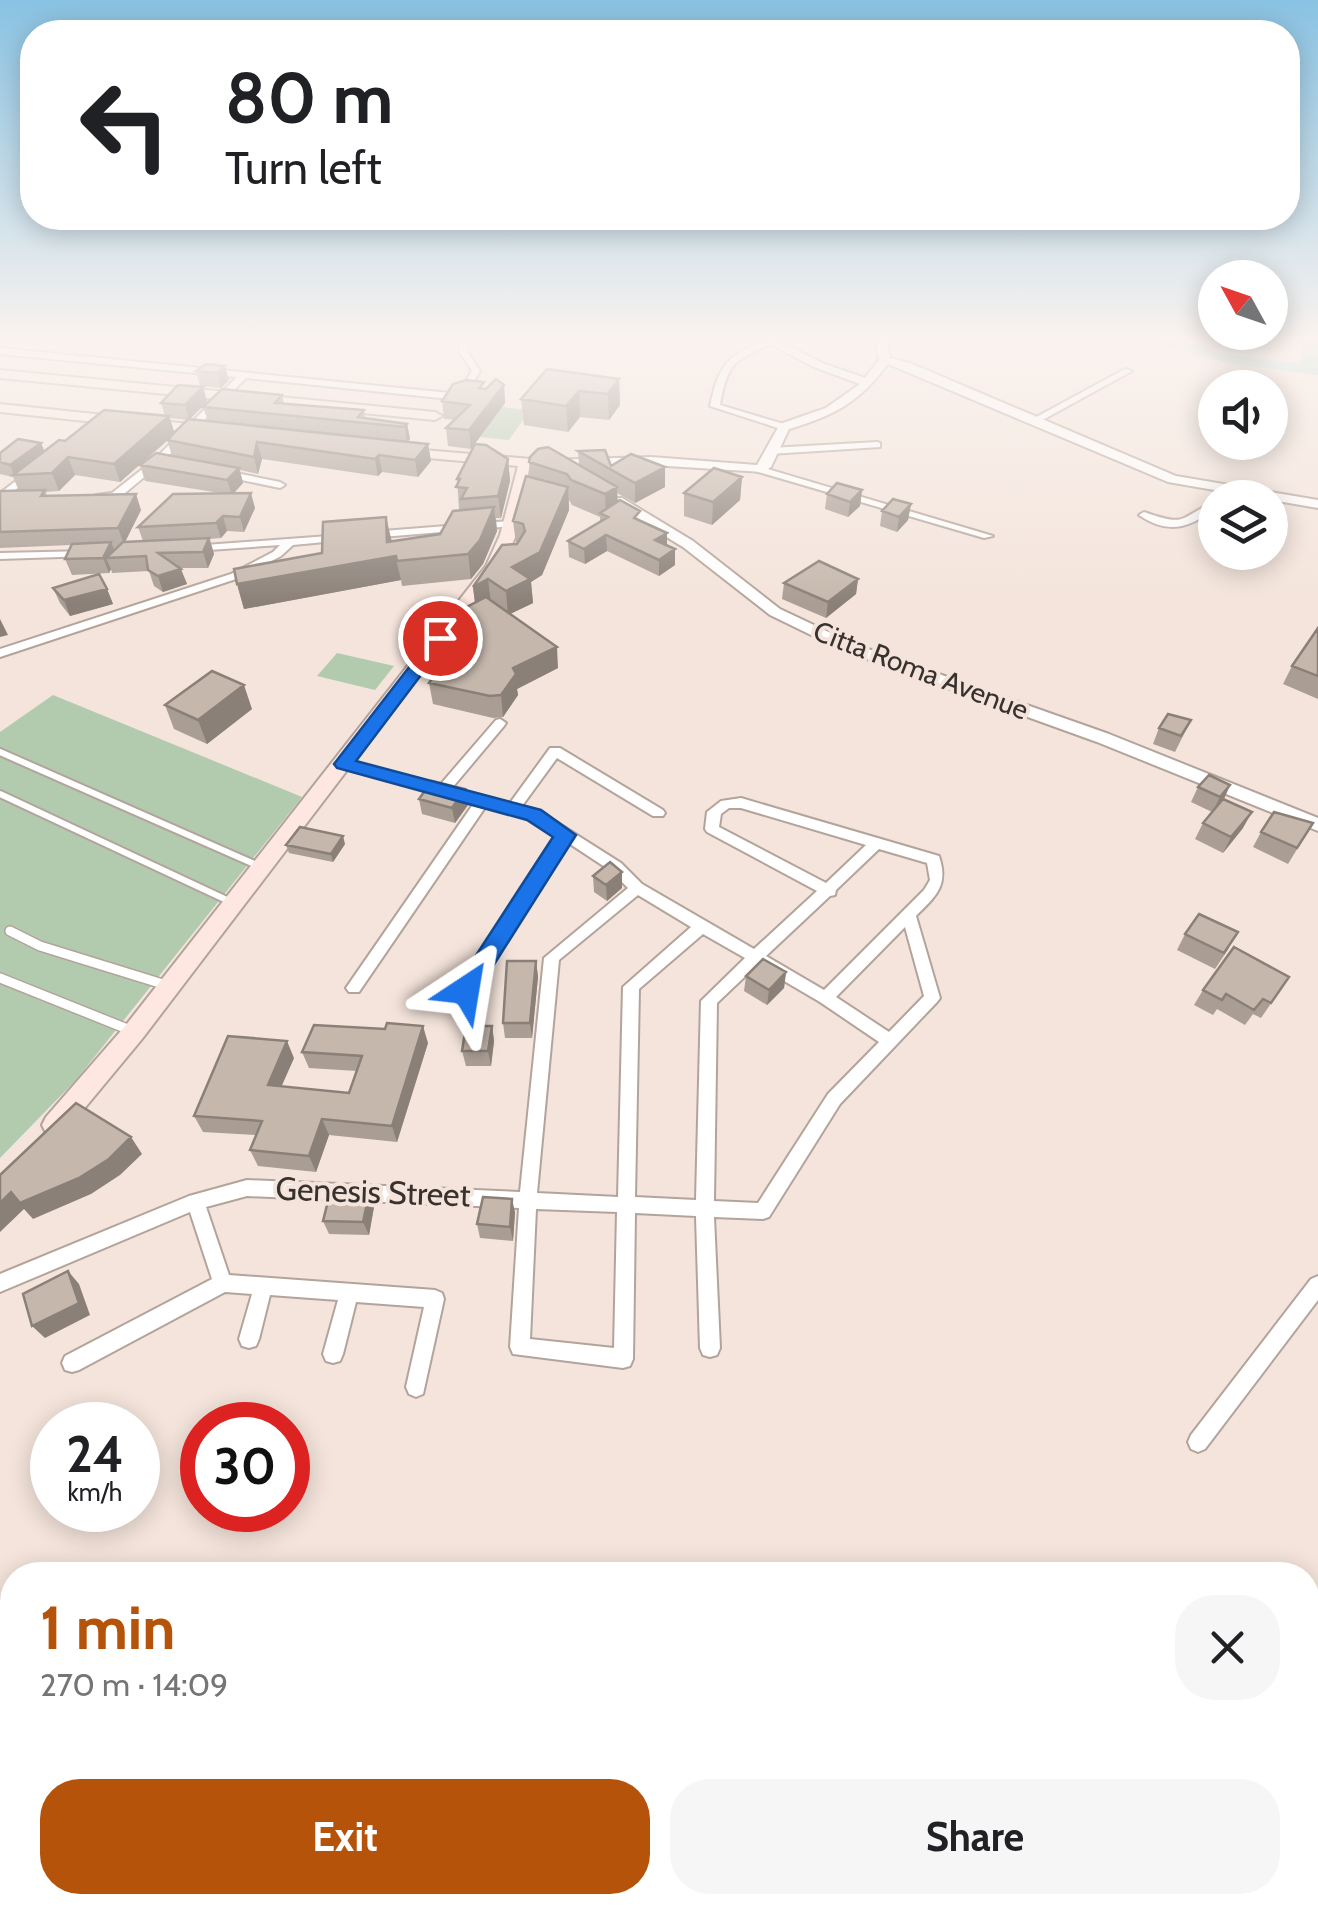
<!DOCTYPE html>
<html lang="en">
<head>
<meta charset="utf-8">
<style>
  body { margin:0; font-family:Cabin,sans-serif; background:#f6f6f6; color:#202124; height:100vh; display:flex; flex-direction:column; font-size:38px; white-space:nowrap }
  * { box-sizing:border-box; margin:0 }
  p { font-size:32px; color:#757577 }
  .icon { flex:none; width:55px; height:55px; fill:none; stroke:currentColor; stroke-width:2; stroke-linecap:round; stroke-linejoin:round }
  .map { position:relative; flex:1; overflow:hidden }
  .sheet { position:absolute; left:0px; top:1562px; width:1320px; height:352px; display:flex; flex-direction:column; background:#fff; border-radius:40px 40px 0 0; box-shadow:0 5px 25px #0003 }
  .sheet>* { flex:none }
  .banner { position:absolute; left:20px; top:20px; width:1280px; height:210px; border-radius:40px; box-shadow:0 5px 25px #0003; background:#fff; color:#202124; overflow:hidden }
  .needle { width:65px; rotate:310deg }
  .fabs { position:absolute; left:1198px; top:260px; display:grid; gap:20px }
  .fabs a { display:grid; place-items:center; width:90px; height:90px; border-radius:50%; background:#fff; box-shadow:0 5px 25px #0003; font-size:50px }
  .speed { position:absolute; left:30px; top:1402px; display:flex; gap:20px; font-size:50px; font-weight:700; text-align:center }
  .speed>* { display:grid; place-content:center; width:130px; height:130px; border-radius:50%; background:#fff; box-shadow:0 5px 25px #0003; line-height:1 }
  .speed small { font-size:25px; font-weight:400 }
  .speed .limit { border:15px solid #d22; background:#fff; color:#111 }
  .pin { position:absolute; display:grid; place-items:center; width:85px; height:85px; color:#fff; margin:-42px; border:5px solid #fff; border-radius:50%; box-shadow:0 2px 10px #0007 }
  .me { position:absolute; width:110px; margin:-55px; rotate:33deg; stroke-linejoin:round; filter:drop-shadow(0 0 8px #0008) }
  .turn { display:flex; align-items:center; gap:35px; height:210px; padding:0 40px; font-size:45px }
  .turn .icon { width:130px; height:130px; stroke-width:2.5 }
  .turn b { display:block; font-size:70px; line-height:85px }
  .round { display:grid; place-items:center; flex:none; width:105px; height:105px; border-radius:40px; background:#f6f6f6 }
  .head { display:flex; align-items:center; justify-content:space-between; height:170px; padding:0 40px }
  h1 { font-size:60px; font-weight:800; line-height:75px; color:#b45309 }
  .action { display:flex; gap:20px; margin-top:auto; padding:20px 40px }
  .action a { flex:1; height:115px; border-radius:40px; background:#b45309; color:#fff; font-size:40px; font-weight:800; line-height:115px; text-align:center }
  .action a+a { background:#f6f6f6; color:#202124 }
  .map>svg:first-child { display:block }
</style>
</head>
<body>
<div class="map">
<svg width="1318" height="1913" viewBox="0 0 1318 1913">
  <rect width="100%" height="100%" fill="#f4e4db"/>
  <path fill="#b2cbae" d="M502,407L530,410L509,440L480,437Z
    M337,653L394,666L375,690L317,676Z
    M53,695L302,797L76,1080L0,1158V732Z"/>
  <path fill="#9bd8d8" d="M1134,337H1168L1225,354L1297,363L1303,359L1298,337H1318V375L1227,363Z"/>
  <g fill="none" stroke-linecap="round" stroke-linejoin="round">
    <defs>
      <path id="service-far1" d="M0,752L261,867
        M0,794L231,902"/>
      <path id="service" d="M10,931L40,946L166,985
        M0,978L130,1030"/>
      <path id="minor" d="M457,337H465L468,353L480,371L466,395L450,399L246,378L161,463L119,498L100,500L95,497L96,495L112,493L155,459L237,377L0,354V348L450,393L460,391L472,371L460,353Z
        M767,340L774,342C736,363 729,356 720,405L787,425V429L784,430L710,406C719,365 727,355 767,340Z
        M1125,369L1132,371L1037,423L1029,421Z
        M877,442L880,443V447L770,454L765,451L770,448Z
        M755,467H761L993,536L984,538L755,471Z
        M29,471L38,473L0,501V493Z
        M226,471L280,482L285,485L280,488L222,476L221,474Z
        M1215,501V509C1188,528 1169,535 1139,515L1144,512C1187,527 1178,519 1215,501Z
        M510,521L515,524L514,526L370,538L365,535L370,532Z
        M342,535L346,536V540L293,545L281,556L239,578L0,657V649L231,574L273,552L280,545L195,551L190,548L191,546Z
        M87,551L92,554L91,556L0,559V553Z
        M500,719L506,723L504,726L452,788L510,803L550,748H560L663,810L665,813L663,816H653L557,758L522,806L539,811L621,863L642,884L754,949L817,891L707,832L705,829L707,812L721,801L741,798L939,856C949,886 936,896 916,916L940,998L937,1002L840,1104L769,1217L763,1219L714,1217L720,1348L717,1355L710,1357L703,1355L700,1348L696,1216L635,1213L633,1359L630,1366L623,1368L513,1354L510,1347L519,1208L247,1196L206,1207L229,1275L435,1290L442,1293L444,1299L423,1394L416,1397L409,1394L406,1387L424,1307L356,1302L343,1354L340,1361L333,1363L326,1361L323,1354L338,1300L270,1295L259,1339L256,1346L249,1348L242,1346L239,1339L252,1294L225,1292L79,1370L72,1372L65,1370L62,1363L65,1356L212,1279L190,1212L0,1292V1274L189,1196L247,1180L520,1192L544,958L628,888L611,871L567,842L471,994H461L458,990L461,986L557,836L529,817L486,806L359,992H349L346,988L474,803L339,767L338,764L344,760L440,785L496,720ZM729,808H741L866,845L826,883L719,827L721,814ZM879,849L927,863L930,880L924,890L824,990L766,956L830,896L835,895L836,890ZM638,895L691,927L623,987L618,1197L537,1193L559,960ZM905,927L924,996L889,1032L836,997ZM703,934L745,958L701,1001L696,1200L635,1197L639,989ZM757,965L820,1002L879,1042L828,1094L758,1203L714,1201L717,1003ZM536,1209L617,1212L614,1348L530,1339Z
        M1318,1276V1300L1205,1449L1198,1452L1191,1449L1188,1442L1191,1435L1311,1279Z
        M1308,1697L1318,1701V1725L1308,1721Z"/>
      <path id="tertiary" d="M757,337H771L822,363L865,378L879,360L875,337H886L890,358L910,363L1176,476L1318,500V508L1168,482L888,364C859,402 836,415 789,429L771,467L763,472L651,465L548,468L541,464L548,460L651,457L757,465L780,424L826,408L860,384L814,367Z
        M612,498H622L693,541L780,609L854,644L1109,734L1318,818V831L1097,742L842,650L770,615L683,547L612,504Z"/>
      <path id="secondary" d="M0,370L435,412L442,416L435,420L0,378Z
        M0,404L208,426L215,430L208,434L0,412Z
        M399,448L531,459L516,535L502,567L142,1039L64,1133L55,1136L46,1133L42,1125L46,1117L126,1025L486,566L500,535L518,466L394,455L392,452Z"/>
    </defs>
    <use href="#service-far1" stroke="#b3a49b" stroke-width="10"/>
    <use href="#service" stroke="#b3a49b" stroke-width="12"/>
    <use href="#minor" stroke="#b3a49b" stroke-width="4"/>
    <use href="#tertiary" stroke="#b3a49b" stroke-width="4"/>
    <use href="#secondary" stroke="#b3a49b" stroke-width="4"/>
    <use href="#service-far1" stroke="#fff" stroke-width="6"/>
    <use href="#service" stroke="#fff" stroke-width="9"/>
    <use href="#minor" fill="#fff" fill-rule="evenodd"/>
    <use href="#tertiary" fill="#fff" fill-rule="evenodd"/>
    <use href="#secondary" fill="#fee7e0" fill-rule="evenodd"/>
  </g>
  <path fill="#a99d94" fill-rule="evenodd" d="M206,364L229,380L221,388L200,386L196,371Z
    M619,379L620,405L609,420L580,417L568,432L524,425L521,399Z
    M504,385L505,403L471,449L448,446L446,428L454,420L444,419L442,401Z
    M203,387L207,402L189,419L208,421L203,407L282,395L284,404L364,410L365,418L407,424L410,439L407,442L428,444L431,461L418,477L382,472L378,476L262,459L258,474L240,470L243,483L234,493L255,508L244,532L227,531L221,538L210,539L214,554L208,568H180L187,584L163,592L154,586L149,571L112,573L111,569L109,573L72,575L65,559L71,545L0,548V491H19L13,477L0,474V453L41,443L44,452L65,441L165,416L161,403ZM170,418L188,420L174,433ZM167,440L172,456L140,465L145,481L220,493L138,527L143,541L125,542L141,510L47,496L46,492L59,491L75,475L120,482Z
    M578,451L611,466L665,467V487L635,503L617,493L618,501L640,520L667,533V546L675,549V565L659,576L607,551L585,564L569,557L568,541L600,522V517L572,505L569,500V510L542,575L531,582L533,603L510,614L558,668L517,689L518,695L503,717L493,718L433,704L429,683L432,679L428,661L450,650L454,640L451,619L475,603L473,587L516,544L513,521L530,477L529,462L579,465Z
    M508,459L510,481L501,518H496L497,531L483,564L471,579L402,586L401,580L244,609L237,584L390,542L440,534L462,510L459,509L457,479Z
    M742,477L740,500L712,525L684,516V493Z
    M862,490L860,506L848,517L825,509L827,494Z
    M911,504L908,520L897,532L880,526L882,511Z
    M858,579L856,594L826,618L782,599L784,583Z
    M53,588L107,589L113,604L70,616L60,603Z
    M1318,628V699L1283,684L1292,666Z
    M165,705L252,709L207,744L174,729Z
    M1191,720L1175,752L1153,744L1159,728Z
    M1230,785L1224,799L1243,828L1223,853L1195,839L1203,823L1212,812L1191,802L1198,787Z
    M465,789L468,805L455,823L422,814L419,799Z
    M1313,823L1288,864L1253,847L1261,832Z
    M345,844L333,862L289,853L286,845Z
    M622,872V888L607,901L594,892L593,876Z
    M1185,934L1229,948L1215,969L1177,950Z
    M536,961L538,977L532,1038H505L503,1023Z
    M786,972L784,988L767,1005L744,991L746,976Z
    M1203,990L1279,992L1261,1018L1253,1014L1245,1025L1217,1009L1213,1015L1194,1005Z
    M492,1026L494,1041L491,1066H466L462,1051Z
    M428,1043L397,1142L329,1135L316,1172L258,1166L250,1150L256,1135L203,1132L194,1116L294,1058L281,1087L349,1093L357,1071L309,1068L302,1052Z
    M374,1207L369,1235L329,1234L323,1221Z
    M515,1212L513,1241L480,1238L477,1224Z"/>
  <path fill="#8a8078" d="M2,337H15L5,345Z
    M225,366L229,380L221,388L217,373Z
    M619,379L620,405L609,420L608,394Z
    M504,385L505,403L471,449L469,430Z
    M203,387L207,402L189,420L185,405Z
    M579,391L580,417L568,432L566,406Z
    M169,416L175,434L120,482L114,464Z
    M407,424L410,439L407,442L405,427Z
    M257,442L262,459L258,474L254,457Z
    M41,443L46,455L14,475L10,465Z
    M428,444L431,461L418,477L415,460Z
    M379,455L382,472L378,476L375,459Z
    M68,457L75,475L59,491L52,473Z
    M508,459L510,481L501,518L498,496Z
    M665,467V487L635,503V483Z
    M239,468L243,483L232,495L227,480Z
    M742,477L740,500L712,525L713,502Z
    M568,487L569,510L542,575L531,582L533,603L508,615L506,591L512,567Z
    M617,487L618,513L606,516L605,494Z
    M862,490L860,506L848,517L850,502Z
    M251,493L255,508L244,532L240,517Z
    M136,494L141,510L124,544L118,528Z
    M911,504L908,520L897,532L899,517Z
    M494,507L497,531L483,564L471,579L468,554Z
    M223,516L227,531L221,538L216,523Z
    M386,517L401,580L244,609L237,584L387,542Z
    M667,533V548L655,540Z
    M606,535L607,551L585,564L584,549Z
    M209,538L214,554L208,568L203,552Z
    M111,542L117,557L106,558L111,569L109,573L103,558Z
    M675,549V565L659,576V560Z
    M181,569L187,584L163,592L158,576Z
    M488,579L491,603L476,611L473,587Z
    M858,579L856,594L826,618L828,602Z
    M107,589L113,604L70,616L64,600Z
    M0,619L8,635L0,637Z
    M557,647L558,668L517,689L518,695L503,717L501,695L513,668Z
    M244,685L252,709L207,744L198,720Z
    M1230,785L1223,801L1212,813L1220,797Z
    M465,789L468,805L455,823L452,808Z
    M1252,812L1243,828L1223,853L1231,837Z
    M343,836L345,844L333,862L331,854Z
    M622,872V888L607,901L606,885Z
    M536,961L538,977L532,1038L530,1023Z
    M786,972L784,988L767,1005L769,990Z
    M423,1026L428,1043L397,1142L392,1126Z
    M492,1026L494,1041L491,1066L488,1051Z
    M287,1041L294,1058L275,1101L268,1085Z
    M322,1119L329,1135L316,1172L309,1156Z
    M131,1137L142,1154L120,1175L91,1194L33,1219L24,1209L0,1232V1203L11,1192Z
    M369,1194L374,1207L369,1235L363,1222Z
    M512,1199L515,1212L513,1241L510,1227Z
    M68,1271L79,1284L90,1315L45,1338L32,1326Z"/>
  <path fill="#c5b7ac" stroke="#8a8078" stroke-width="2.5" d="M206,364L225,366L217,373L196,371Z
    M547,369L619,379L608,394L579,391L566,406L521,399Z
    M496,379L504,385L469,430L446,428L470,405L442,401L453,384L466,380L484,382L479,388L486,389Z
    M178,385L203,387L185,405L161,403Z
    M222,389L282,395L275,403L364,410L358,417L407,424L405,427L203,407Z
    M104,410L169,416L114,464L68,457L52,473L13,475L59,440L65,441Z
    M188,419L428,444L415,460L379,455L375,459L257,442L254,457L167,440Z
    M18,439L41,443L10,465L0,462V453Z
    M475,444L486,445L508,459L498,496L461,499L467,488L456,487L460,479H457Z
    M548,447L617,487L605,494L571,480L567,474L529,462L530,457L538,449Z
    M605,450L611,466L631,454L665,467L635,483L578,451Z
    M156,453L239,468L227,480L140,465Z
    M714,468L742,477L713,502L684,493Z
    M526,476L568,487L540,552L512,567L530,579L506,591L488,579L473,587L502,545L517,544L525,531L523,524L513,521Z
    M837,483L862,490L850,502L827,494Z
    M45,490L41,496L136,494L118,528L0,532V491Z
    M251,493L240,517L223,516L216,523L138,527L173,494Z
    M893,499L911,504L899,517L882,511Z
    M620,500L640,511L634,518L667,533L655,540L675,549L659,560L606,535L584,549L568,541L608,517L600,513Z
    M494,507L480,540L468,554L397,561L396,556L237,584L234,569L322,553L323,522L386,517L387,542L440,534L453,511Z
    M209,538L203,552L158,553L181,569L158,576L148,570L146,556L106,558L123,542Z
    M111,542L103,558L65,559L72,544Z
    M819,561L858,579L828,602L784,583Z
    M99,574L107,589L64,600L53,588Z
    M486,597L557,647L513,668L516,674L501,695L490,696L429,683L438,670L428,661L437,651L450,650L461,626L451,619L457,612Z
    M1318,628V676L1292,666Z
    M212,671L244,685L198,720L165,705Z
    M1168,714L1191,720L1181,736L1159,728Z
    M1209,775L1230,785L1220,797L1198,787Z
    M432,781L465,789L452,808L419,799Z
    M1223,799L1252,812L1231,837L1203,823Z
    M1274,812L1313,823L1297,848L1261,832Z
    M300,827L343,836L331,854L286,845Z
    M610,862L622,872L606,885L593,876Z
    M1199,914L1238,932L1224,953L1185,934Z
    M1234,947L1289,977L1271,1003L1263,999L1254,1010L1226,994L1222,1000L1203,990Z
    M763,959L786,972L769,990L746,976Z
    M507,961H536L530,1023H503Z
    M387,1023L423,1026L392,1126L322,1119L309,1156L250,1150L262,1121L194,1116L228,1036L287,1041L268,1085L349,1093L362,1056L302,1052L314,1025L385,1029Z
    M466,1026H492L488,1051H462Z
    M76,1103L131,1137L109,1159L79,1178L20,1203L11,1192L0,1203V1175Z
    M330,1193L369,1194L363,1222L323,1221Z
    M483,1197L512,1199L510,1227L477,1224Z
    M68,1271L79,1303L32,1326L23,1294Z"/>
  <linearGradient id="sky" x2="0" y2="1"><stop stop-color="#89c2e2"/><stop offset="0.56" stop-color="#faf3ef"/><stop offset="1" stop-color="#faf3ef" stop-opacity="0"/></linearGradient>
  <rect width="1318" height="605" fill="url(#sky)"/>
  <path fill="#1a73e8" stroke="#114b97" stroke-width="2.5" d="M440,633L449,638L356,761L541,810L576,835L474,996H458L455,990L458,983L553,837L527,820L337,768L334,764L434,635Z"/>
  <g text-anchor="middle" stroke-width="8" stroke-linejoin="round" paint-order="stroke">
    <g font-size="28" fill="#38322f" stroke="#f4e4db">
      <text transform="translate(921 670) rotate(21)" y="10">Citta Roma Avenue</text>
    </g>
    <g font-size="32" fill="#38322f" stroke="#f4e4db">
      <text transform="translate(373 1192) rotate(2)" y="11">Genesis Street</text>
    </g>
  </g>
</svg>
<div class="fabs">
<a><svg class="needle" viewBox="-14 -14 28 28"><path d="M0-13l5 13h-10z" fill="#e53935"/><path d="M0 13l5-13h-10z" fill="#757577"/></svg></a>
<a><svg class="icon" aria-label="sound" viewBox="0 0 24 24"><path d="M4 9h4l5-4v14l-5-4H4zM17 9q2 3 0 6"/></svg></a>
<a><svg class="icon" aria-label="layers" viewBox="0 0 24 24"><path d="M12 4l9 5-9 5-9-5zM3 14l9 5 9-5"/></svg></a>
</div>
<div class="speed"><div>24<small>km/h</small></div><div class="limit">30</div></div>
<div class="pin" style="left:440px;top:638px;background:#d93025"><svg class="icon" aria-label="arrive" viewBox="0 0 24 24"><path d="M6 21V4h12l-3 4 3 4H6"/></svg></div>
<svg class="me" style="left:466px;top:990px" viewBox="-20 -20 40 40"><path d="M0-17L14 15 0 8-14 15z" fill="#1a73e8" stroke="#fff" stroke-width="4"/></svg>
<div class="banner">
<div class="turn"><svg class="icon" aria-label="left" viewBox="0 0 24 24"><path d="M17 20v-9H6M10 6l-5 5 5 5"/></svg><div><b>80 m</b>Turn left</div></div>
</div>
<section class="sheet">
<div class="head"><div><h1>1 min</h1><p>270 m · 14:09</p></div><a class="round"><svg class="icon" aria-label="close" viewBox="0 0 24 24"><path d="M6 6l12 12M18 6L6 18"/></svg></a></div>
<div class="action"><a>Exit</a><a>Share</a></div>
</section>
</div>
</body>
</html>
